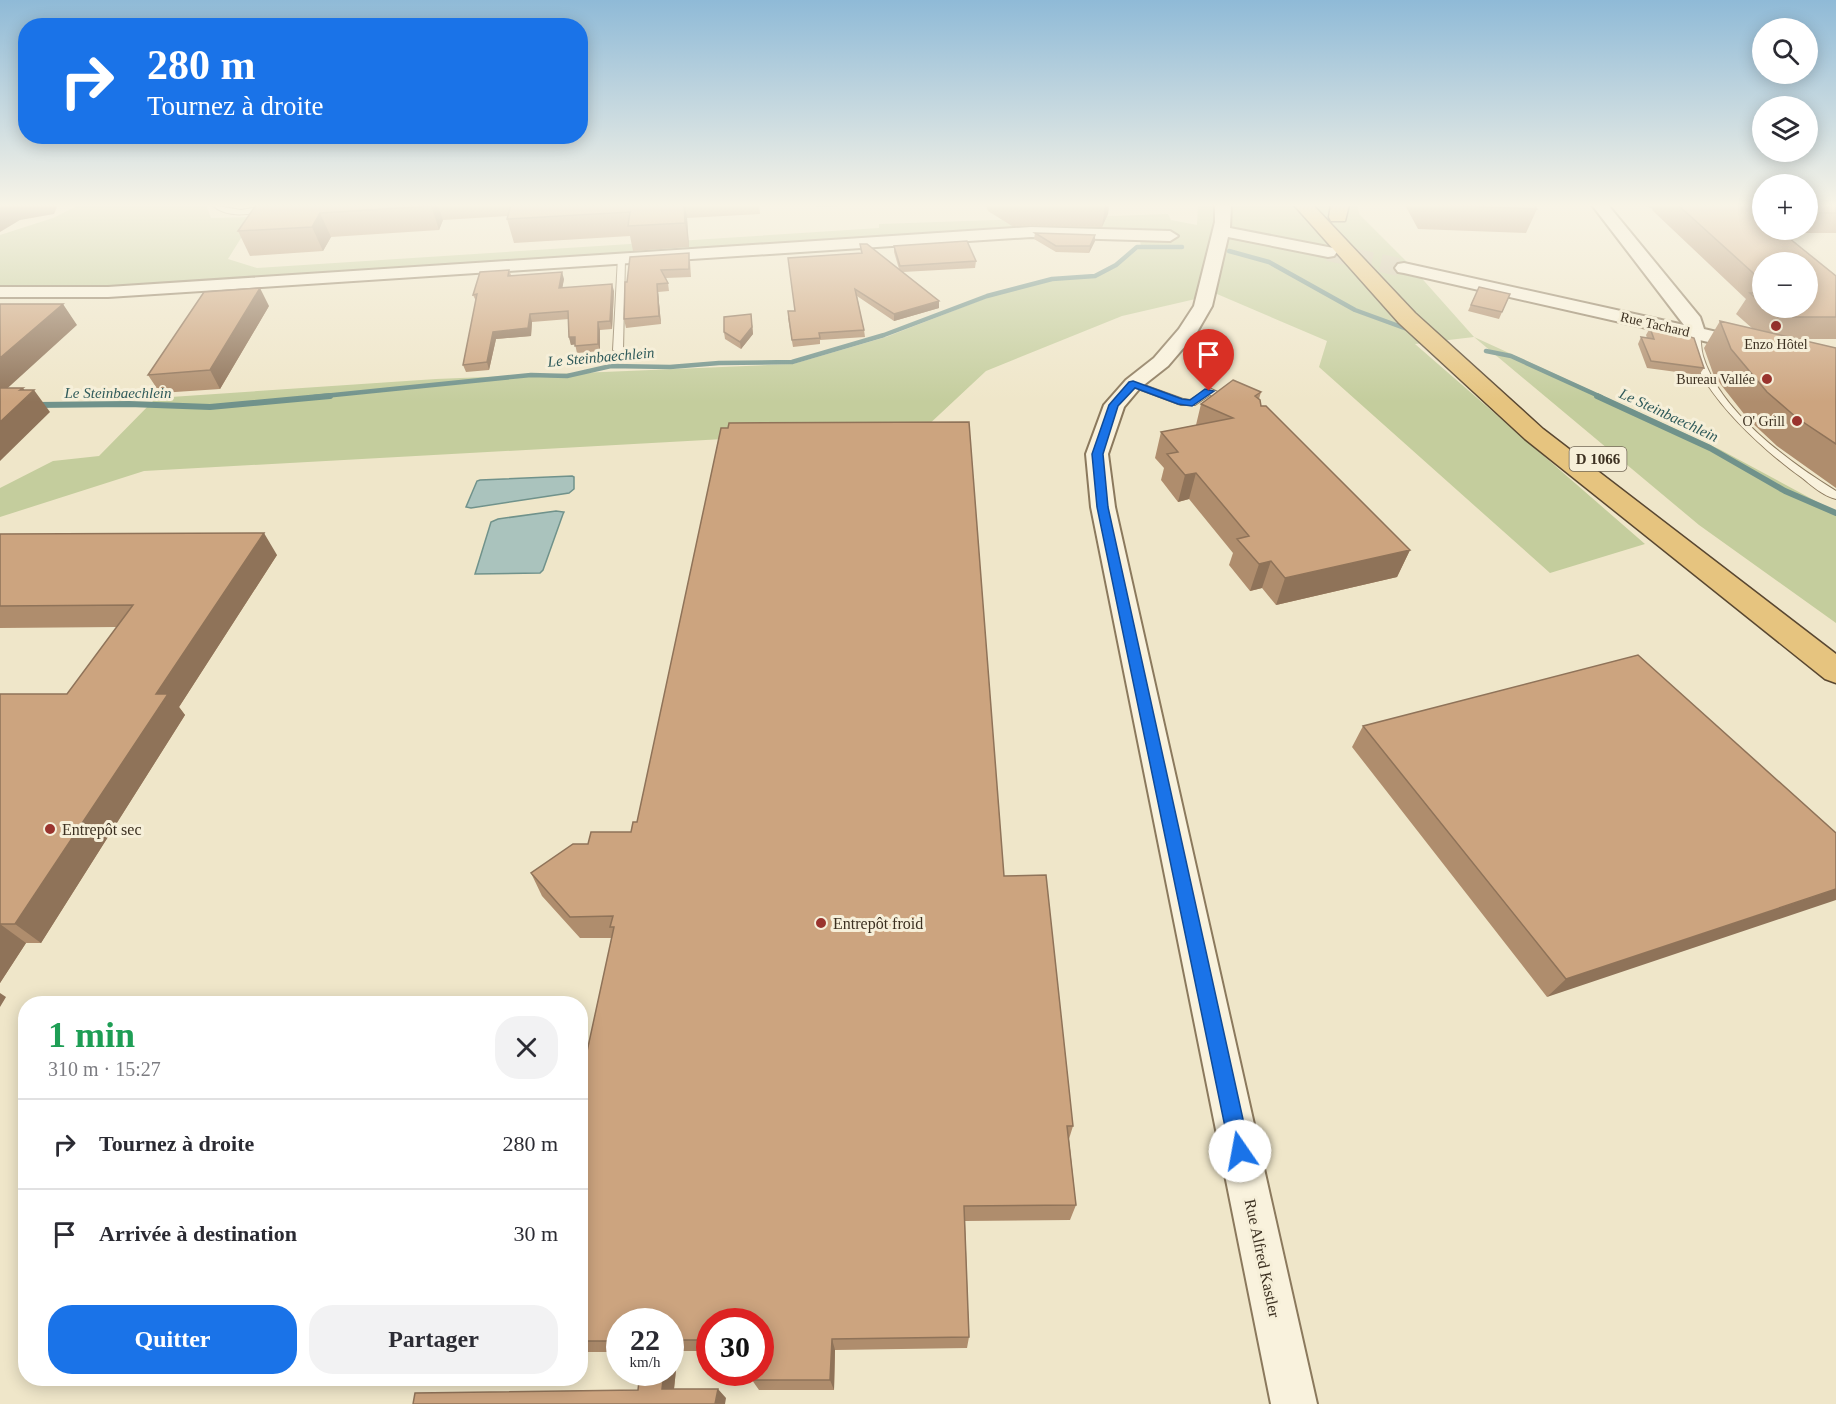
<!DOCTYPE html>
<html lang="fr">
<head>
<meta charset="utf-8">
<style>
  body { margin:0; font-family:"Times New Roman",serif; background:#f2f2f3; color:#2b2b33; height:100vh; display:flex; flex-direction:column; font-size:22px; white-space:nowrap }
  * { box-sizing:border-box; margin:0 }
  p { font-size:20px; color:#7c7c81 }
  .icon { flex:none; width:33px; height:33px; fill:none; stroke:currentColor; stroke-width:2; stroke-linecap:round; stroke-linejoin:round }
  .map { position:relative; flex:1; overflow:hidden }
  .side { position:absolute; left:18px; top:996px; width:570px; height:390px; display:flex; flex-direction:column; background:#fff; border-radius:24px; box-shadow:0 3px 15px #0003 }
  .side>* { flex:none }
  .guide { position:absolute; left:18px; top:18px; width:570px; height:126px; border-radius:24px; box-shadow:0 3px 15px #0003; background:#1a73e8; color:#fff; overflow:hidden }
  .buttons { position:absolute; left:1752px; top:18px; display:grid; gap:12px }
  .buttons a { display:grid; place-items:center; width:66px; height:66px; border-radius:50%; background:#fff; box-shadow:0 3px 15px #0003; font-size:30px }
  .speed { position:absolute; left:606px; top:1308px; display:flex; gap:12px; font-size:30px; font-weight:700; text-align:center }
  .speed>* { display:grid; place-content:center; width:78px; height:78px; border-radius:50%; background:#fff; box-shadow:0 3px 15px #0003; line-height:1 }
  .speed small { font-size:15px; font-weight:400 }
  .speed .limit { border:9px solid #d22; background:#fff; color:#111 }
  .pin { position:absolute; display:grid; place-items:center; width:51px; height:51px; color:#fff; margin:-62px -26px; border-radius:50% 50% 50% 0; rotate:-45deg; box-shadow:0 0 6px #0007 }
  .pin .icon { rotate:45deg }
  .me { position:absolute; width:66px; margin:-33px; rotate:348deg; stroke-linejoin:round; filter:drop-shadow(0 0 4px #0008) }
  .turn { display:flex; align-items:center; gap:21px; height:126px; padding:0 30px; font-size:27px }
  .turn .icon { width:78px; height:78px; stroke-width:2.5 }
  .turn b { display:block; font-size:42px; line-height:51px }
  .round { display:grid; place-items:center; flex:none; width:63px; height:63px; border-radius:24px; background:#f2f2f3 }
  .headline { display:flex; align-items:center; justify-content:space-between; height:102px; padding:0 30px }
  h1 { font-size:36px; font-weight:600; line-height:45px; color:#1e9e55 }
  .action { display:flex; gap:12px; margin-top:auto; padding:12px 30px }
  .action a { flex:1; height:69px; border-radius:24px; background:#1a73e8; color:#fff; font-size:24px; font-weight:600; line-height:69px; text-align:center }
  .action a+a { background:#f2f2f3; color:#2b2b33 }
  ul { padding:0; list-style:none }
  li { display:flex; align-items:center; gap:18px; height:90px; padding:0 30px; border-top:2px solid #e1e1e2 }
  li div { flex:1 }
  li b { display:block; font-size:22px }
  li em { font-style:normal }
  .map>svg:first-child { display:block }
</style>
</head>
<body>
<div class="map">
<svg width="1836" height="1404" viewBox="0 0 1836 1404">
  <rect width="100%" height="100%" fill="#efe6c9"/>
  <path fill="#c4cd9d" d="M79,205H206L211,218L254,217L228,259L257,268L879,228V224L1168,214L1171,220L1197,225L1198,205H1357L1359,214L1409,264L1474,337L1721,450L1836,512V623L1699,525L1474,337L1415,344L1645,544L1550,573L1319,367L1327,341L1217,294L1122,316L986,371L925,428L144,471L0,517V488L53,461L99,456L156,398L436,379L793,364L886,337L989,297L1051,280L1095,277L1117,266L1141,247L1139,232L1028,230L107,287L0,288V235L53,218Z"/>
  <path fill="#aac3bd" stroke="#70928b" stroke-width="1.5" d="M572,476L574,477V489L569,493L471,508L466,507L477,481L480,480Z
    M556,511L564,512L563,514L543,570L540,573L475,574L491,522L498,519Z"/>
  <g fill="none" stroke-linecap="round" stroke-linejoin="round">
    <path stroke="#70928b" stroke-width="4.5" d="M1229,251L1269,262L1355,310L1407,329
      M1486,351L1511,356L1601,397
      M314,397L531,375L567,376L611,366L670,367L719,363L792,362L884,335L987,296L1052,279L1095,276L1116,265L1137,247H1182"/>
    <path stroke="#70928b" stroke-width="6" d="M1597,396L1710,448L1785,491L1836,513
      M36,405L129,404L210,407L330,396"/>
    <path stroke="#cbc2a7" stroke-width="18" stroke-dasharray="18 9" stroke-linecap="butt" d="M1328,252L1404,268"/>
    <defs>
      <path id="service" d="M212,205L241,210L272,205C256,216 227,219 212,205Z
        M618,257L625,259L623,350L618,353L613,350Z
        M1692,331L1700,333C1701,341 1701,349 1703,356C1720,412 1789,462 1836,491V499C1823,496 1811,485 1801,477C1766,452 1681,379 1692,331Z
        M1133,381L1183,399L1190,400L1209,388L1235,400L1230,403L1210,395L1195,405H1181L1130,386V382Z"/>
      <path id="minor" d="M1215,205H1231L1230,228L1328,247L1334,248L1337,252L1334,256L1328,257L1228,237L1212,306L1197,332L1168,366L1140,388L1124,407L1108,454L1115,507L1317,1404H1271L1091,507L1086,454L1104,405L1126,380L1154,358L1179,329L1194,306L1215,222Z
        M1592,205H1608L1700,317L1704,329L1755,341L1758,345L1755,349L1748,351L1404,273L1398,272L1395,268L1398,264L1404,263L1684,325Z
        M1031,227L1170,231L1178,236L1170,241L1031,237L108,297H0V287H108Z"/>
      <path id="trunk" d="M1294,205H1313L1415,313L1543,429L1836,654V683L1825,679L1525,439L1399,323Z
        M1331,205H1349L1345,221H1331L1329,217Z"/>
    </defs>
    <use href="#service" stroke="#8b795d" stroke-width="2"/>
    <use href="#minor" stroke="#8b795d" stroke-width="4"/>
    <use href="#trunk" stroke="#594731" stroke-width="3"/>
    <use href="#service" fill="#f9f2dd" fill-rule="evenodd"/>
    <use href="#minor" fill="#f9f2dd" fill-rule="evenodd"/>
    <use href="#trunk" fill="#e6c47f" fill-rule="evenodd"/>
  </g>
  <path fill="#af8d6d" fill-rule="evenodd" d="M256,205H759L760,214L687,218L689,247L633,251L630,236L514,243L507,219L508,216L443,220L439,230L331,237L323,251L250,256L238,231Z
    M816,205H838V206L817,207Z
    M986,205H1109L1108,214L1102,227L1012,226L988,211Z
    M1405,205H1534L1537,209L1526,233L1418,229Z
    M1646,205H1762V230H1808V205H1836V233H1783L1836,276V339H1796L1836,348V488L1777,446L1748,419L1714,376L1704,348L1720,321L1753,329L1736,314L1746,299L1652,210L1653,209L1646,206ZM1762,262L1808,308H1762Z
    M1035,233L1095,241L1089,253L1056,252L1034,239Z
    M860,244L899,269L894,252V246L976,261L975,268L903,272L939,301V308L894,321L857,296L864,330L865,337L820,340V344L793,347L788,318L795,311L861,253Z
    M690,261L691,277L666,278L668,283L669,291L658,292L661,324L626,328L624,319L627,282Z
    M509,270L511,275L564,279L562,288L614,291L612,329L600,330V351L577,353L575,344L571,345L569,337V319L532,322L531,336L496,339L489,370L466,372L463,365L476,301L473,295Z
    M1479,287L1510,294L1499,319L1468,311Z
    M269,306L220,389L160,393L148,375Z
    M751,314L753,334L741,349L725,339L724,332Z
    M1650,328L1704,368L1699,375L1647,368L1638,344L1641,337L1647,338L1646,335Z
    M1261,392L1259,399L1261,406L1410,550L1397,577L1276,605L1262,588L1250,591L1229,565L1233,553L1189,499L1178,502L1161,480L1164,468L1155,458L1161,432L1196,425L1201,404Z
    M0,534L277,555L179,707L185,715L41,943H26L0,983V694H67L117,627L0,628Z
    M1363,726L1836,833L1547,997L1352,747Z
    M531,873L1004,876L1073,1126L1069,1139L1076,1205L1070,1220L965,1221L969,1337L967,1348L835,1350L834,1390H759L752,1380L760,1322H710V1351H678L674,1389L726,1398L638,1390L670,1372V1322H620V1352H580V1070H583L612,938H580L542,896Z"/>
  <path fill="#8f7359" d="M0,205H58L54,214L20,220L0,232Z
    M431,205H438L443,220L439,230Z
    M684,205H685L687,218L689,247L685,223Z
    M1105,205H1109L1108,214L1102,227Z
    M320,213L331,237L323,251L312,227Z
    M1095,235V241L1089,253L1090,246Z
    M562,272L564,279L561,295L559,288Z
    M612,284L614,291L612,329L610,321Z
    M657,284L658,292L661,324L659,316Z
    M260,288L269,306L220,389L210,370Z
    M939,301V308L894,321V314Z
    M63,304L77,325L0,395V358Z
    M530,314L532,322L531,336L496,339L489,370L487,362L493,332Z
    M751,314L753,334L741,349L740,342Z
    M598,322L600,330V351L598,344Z
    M569,337H575L577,344L571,345Z
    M23,388L28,395L34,390L50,412L0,461V422L20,390Z
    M1196,473L1189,499L1178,502L1185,475Z
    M264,533L277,555L179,707L185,715L41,943L15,924L156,694Z
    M1410,550L1397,577L1276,605L1285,578Z
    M1271,561L1262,588L1250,591L1259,564Z
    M1836,889V900L1547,997L1566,979Z
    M0,924L26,943L0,983Z
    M0,993L6,997L0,1007Z
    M832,1339L835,1350L834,1390L830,1380Z
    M670,1343L678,1351L673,1398L662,1389L664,1372H670Z
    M718,1389L726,1398L725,1404H715Z"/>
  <path fill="#cca47f" stroke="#8f7359" stroke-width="1.5" d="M256,205H431V206L320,213L312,227L238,231Z
    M511,205H684L685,223L628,226L630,212L507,219Z
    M1439,205H1534L1537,209Z
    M1678,205H1762V212H1758L1762,216V230H1779L1836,276V317H1778L1767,308H1808V262H1762V281Z
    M1808,205H1836V213H1808Z
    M1035,233L1095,235L1090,246H1056Z
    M967,241L976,261L900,266L894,246Z
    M860,244H867L939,301L894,314L855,289L864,330L819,333L820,338L792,340L788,311H795L788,258L862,253Z
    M689,253V269L661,270L668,283L657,284L659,316L624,319L625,282H627L630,257Z
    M509,270L508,276L562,272L559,288L612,284L610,321L598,322V344L575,346V337H569L568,311L530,314L528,328L493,332L487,362L463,365L477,294L473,295L480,272Z
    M1479,287L1510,294L1502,312L1471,305Z
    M260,288L210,370L148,375L204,292Z
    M1750,293H1762V304Z
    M0,304H63L0,358Z
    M751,314L752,327L740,342L724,332V317Z
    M1720,321L1836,348V444L1797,418L1767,392L1731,349Z
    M1650,328L1671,331L1694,338L1704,368L1651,361L1641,337L1654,339Z
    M1233,380L1261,392L1255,396L1260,400L1261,406H1266L1410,550L1285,578L1271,561L1259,564L1237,539L1249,536L1196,473L1185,475L1167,454L1178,452L1161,432L1233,418L1201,404Z
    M0,388H23L20,390H34L0,422Z
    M969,422L1004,876L1046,875L1073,1126H1067L1076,1205L964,1206L969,1337L832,1339L830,1380H752L753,1372H760V1322H710V1340H670V1322H620V1341H580V1070H583L614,927H610L613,916L570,917L531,873L573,844H588L591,832H631L633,822H637L721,428H728L729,423Z
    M264,533L156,694H168L15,924H0V694H67L133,605L0,606V534Z
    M1638,655L1836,833V889L1566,979L1363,726Z
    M640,1372H664L662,1389H718L715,1404H413L415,1393L638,1390Z"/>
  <linearGradient id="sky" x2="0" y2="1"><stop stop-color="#8fbad7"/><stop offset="0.51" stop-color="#f8f4e7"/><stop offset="1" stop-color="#f8f4e7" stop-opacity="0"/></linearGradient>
  <rect width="1836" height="402" fill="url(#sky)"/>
  <path fill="#1a73e8" stroke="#114b97" stroke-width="1.5" d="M1133,381L1182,399L1190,400L1205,389L1214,391L1192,406L1178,404L1135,388L1118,406L1103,454L1108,507L1250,1151L1247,1158L1240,1161L1233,1158L1230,1151L1097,507L1092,454L1109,405L1129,382Z"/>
  <g fill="#9a342e" stroke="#f6efd9" stroke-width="2">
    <circle cx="1776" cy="326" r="6"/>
    <circle cx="1767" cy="379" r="6"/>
    <circle cx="1797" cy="421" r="6"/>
    <circle cx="50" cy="829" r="6"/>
    <circle cx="821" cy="923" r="6"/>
  </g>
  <g text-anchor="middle" stroke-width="6" stroke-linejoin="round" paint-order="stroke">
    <g font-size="14" fill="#3c3021" stroke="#f6efd9">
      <text transform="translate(1655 324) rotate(13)" y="5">Rue Tachard</text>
    </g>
    <g font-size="14" fill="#3c3021" stroke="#f6efd9" text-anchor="end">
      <text x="1776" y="349" text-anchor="middle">Enzo Hôtel</text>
      <text x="1755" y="384">Bureau Vallée</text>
      <text x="1785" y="426">O' Grill</text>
    </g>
    <g font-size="15" font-style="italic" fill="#305b5b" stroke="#f6efd9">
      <text transform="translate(601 357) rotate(-5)" y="5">Le Steinbaechlein</text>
      <text x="118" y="398">Le Steinbaechlein</text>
      <text transform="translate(1669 415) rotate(25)" y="5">Le Steinbaechlein</text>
    </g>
    <rect fill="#f6efd9" stroke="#746958" stroke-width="1.5" x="1569.5" y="447" width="57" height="24" rx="4.5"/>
    <g font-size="15" font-weight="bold" fill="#3c3021">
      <text x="1598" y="464">D 1066</text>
    </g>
    <g font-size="16" fill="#3c3021" stroke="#f6efd9" text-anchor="start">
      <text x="62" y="835">Entrepôt sec</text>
      <text x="833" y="929">Entrepôt froid</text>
    </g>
    <g font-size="16" fill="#3c3021" stroke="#f6efd9">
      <text transform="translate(1263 1258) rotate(78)" y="6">Rue Alfred Kastler</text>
    </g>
  </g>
</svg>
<div class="buttons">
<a><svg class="icon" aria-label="search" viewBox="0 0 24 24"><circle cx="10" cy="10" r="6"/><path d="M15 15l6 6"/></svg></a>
<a><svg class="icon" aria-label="layers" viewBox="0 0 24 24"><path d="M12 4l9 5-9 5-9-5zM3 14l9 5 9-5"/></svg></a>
<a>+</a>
<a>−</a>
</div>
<div class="speed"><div>22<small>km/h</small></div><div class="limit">30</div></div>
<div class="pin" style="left:1209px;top:391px;background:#d93025"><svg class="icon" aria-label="arrive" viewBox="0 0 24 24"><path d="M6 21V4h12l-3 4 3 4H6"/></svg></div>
<svg class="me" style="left:1240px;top:1151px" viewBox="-20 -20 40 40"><circle r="19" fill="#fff"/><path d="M0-13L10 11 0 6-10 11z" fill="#1a73e8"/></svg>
<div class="guide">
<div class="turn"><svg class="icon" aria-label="right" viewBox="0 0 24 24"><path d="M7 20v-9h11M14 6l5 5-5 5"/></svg><div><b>280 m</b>Tournez à droite</div></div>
</div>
<section class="side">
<div class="headline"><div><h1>1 min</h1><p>310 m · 15:27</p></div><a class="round"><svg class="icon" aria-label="close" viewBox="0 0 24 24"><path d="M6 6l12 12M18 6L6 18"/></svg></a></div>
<ul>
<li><svg class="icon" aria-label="right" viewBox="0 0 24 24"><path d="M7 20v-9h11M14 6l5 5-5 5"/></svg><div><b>Tournez à droite</b></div><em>280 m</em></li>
<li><svg class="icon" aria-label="arrive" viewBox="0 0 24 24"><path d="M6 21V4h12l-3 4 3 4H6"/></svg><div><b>Arrivée à destination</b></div><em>30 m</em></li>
</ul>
<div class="action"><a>Quitter</a><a>Partager</a></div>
</section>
</div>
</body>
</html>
